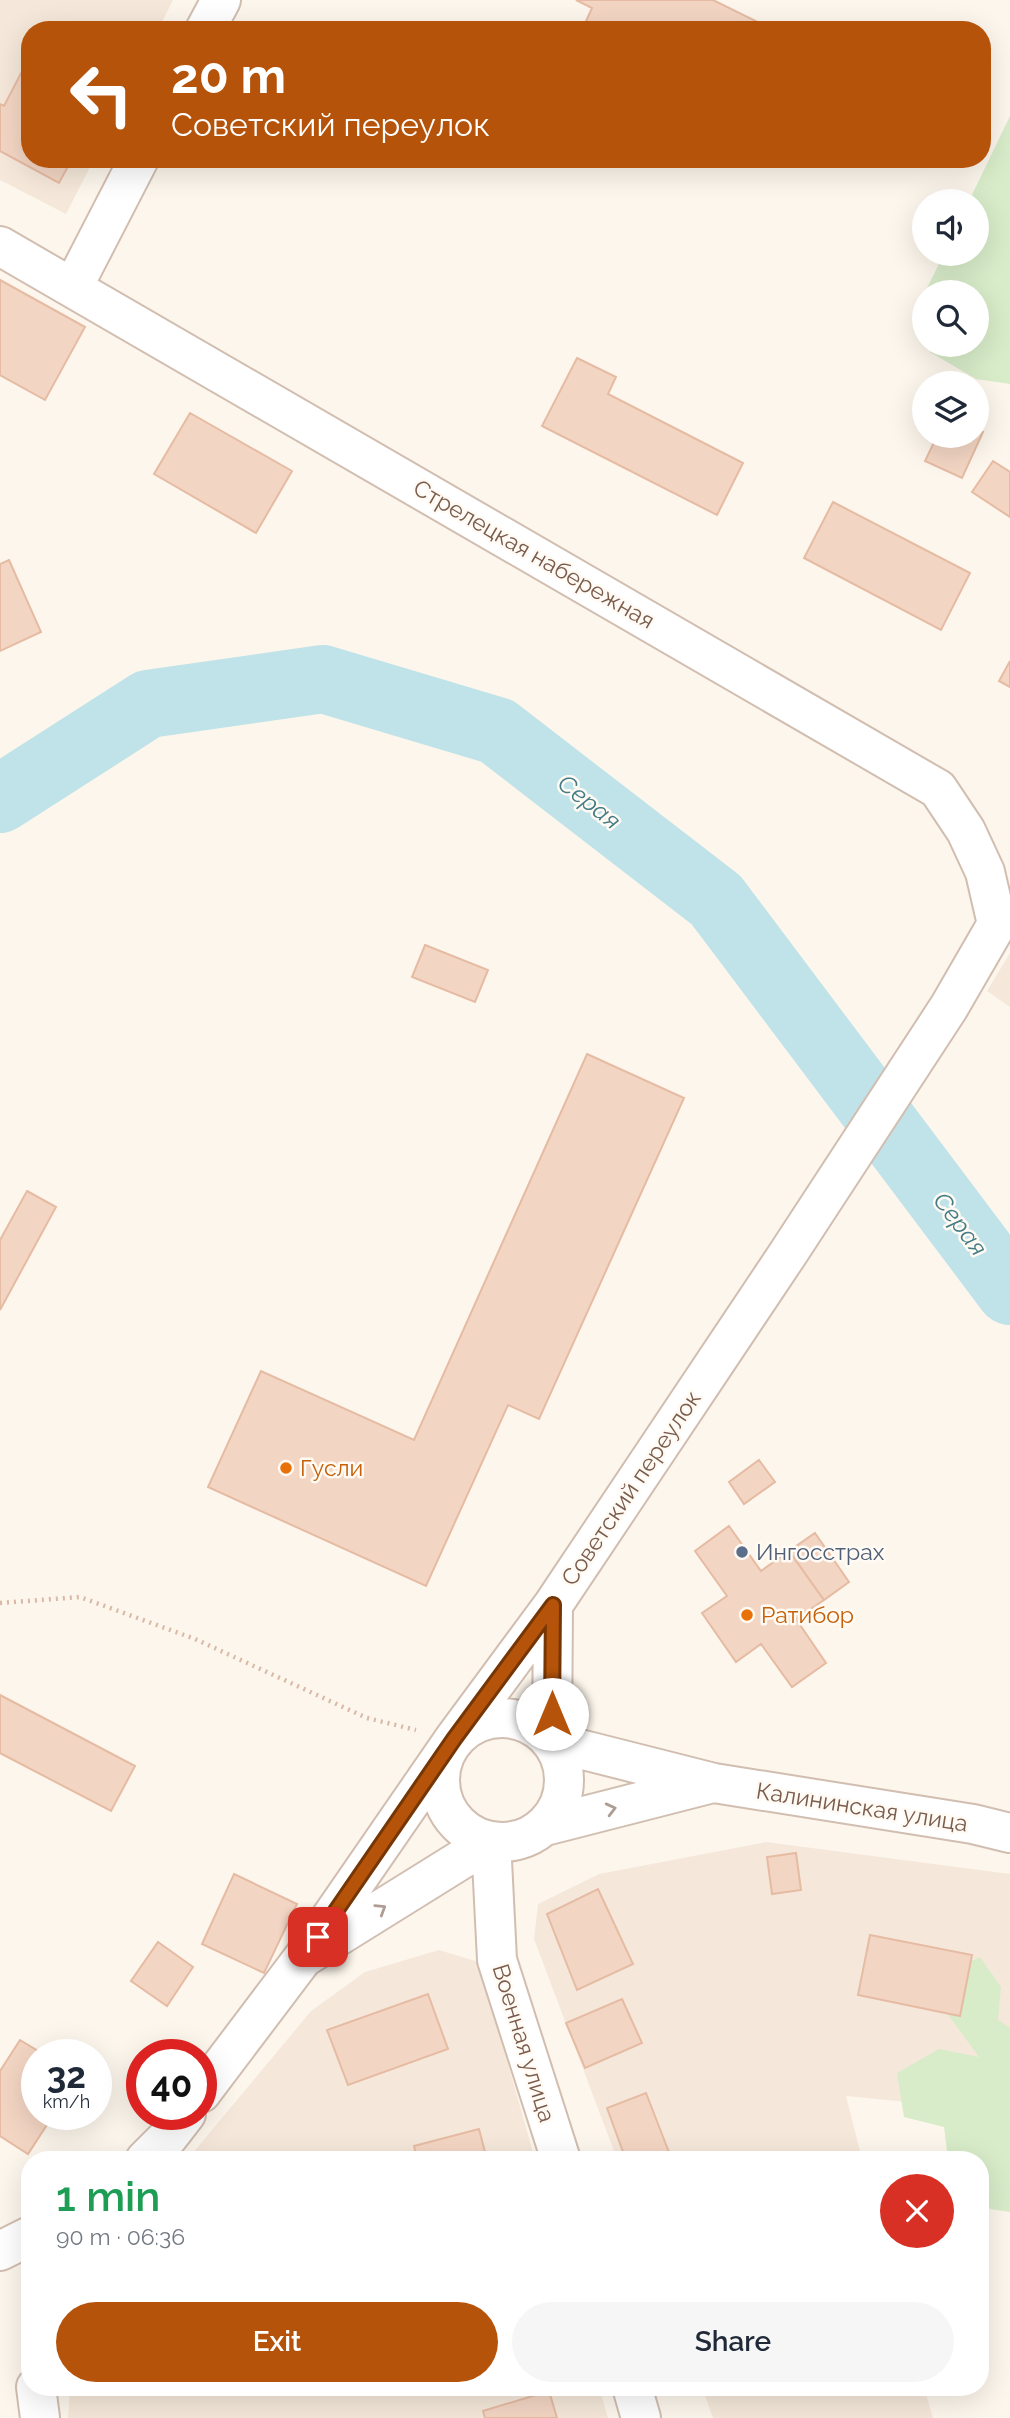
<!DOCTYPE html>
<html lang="en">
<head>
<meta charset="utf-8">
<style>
  body { margin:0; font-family:Raleway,sans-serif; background:#f6f6f7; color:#1f2937; height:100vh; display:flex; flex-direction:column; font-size:26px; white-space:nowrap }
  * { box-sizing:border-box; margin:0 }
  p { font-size:23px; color:#747a83 }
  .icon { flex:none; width:38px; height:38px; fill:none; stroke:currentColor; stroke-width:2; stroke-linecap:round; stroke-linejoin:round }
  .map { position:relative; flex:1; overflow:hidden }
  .sheet { position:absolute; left:21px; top:2151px; width:968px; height:245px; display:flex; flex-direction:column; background:#fff; border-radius:28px; box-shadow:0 7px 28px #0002 }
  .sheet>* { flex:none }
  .banner { position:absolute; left:21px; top:21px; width:970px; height:147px; border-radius:28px; box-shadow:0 7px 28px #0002; background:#b45309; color:#fff; overflow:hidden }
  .fabs { position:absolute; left:912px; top:189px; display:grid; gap:14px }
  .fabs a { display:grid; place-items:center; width:77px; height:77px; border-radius:50%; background:#fff; box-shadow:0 7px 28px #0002; font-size:35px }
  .speed { position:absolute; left:21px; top:2039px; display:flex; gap:14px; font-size:35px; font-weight:700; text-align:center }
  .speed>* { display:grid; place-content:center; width:91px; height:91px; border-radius:50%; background:#fff; box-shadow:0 7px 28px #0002; line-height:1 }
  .speed small { font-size:18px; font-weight:400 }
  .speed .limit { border:10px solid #d22; background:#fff; color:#111 }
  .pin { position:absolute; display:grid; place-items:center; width:60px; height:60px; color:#fff; margin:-30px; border-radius:14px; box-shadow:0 4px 10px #0006 }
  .me { position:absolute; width:77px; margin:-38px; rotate:0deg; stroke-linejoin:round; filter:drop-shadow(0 0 5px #0008) }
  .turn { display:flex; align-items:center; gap:24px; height:147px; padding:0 35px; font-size:32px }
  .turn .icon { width:91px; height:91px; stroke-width:2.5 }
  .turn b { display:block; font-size:49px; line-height:60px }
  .round { display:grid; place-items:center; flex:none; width:74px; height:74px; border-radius:37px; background:#f6f6f7 }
  .headline { display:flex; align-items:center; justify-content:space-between; height:119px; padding:0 35px }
  h1 { font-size:42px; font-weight:600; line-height:52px; color:#1e9e55 }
  .primary-button { display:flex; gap:14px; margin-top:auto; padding:14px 35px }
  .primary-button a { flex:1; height:80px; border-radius:42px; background:#b45309; color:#fff; font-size:28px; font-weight:600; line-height:80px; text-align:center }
  .primary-button a+a { background:#f6f6f7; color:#1f2937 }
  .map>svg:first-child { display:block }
</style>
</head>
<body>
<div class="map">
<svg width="1010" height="2418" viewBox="0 0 1010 2418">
  <rect width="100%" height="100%" fill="#fdf6ec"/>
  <path fill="#f5e8da" d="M0,0H173L158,30H30V159H94L66,214L0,180Z
    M1010,953V1007L987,991Z
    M766,1842L1010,1874V2112L846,2096L862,2159H617L534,1939L538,1904L599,1874Z
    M439,1950L479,1962L535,2159L187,2160L311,2011L365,1972Z
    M70,2387H599L608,2418H68Z
    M702,2387H924L933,2418H713Z"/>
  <path fill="#d8ecc9" d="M1010,116V384L976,379L930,352L927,345H976V292H925L944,254H976V201H969Z
    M980,1957L1001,1987L998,2020L1010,2028V2212L990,2209L980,2198V2160L948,2159L944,2127L904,2117L897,2073L939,2049L979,2057L944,2009L940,1975Z"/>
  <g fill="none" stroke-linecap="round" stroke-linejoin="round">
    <path stroke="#bfe3e8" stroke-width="68" d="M0,799L148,704L323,679L497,731L716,900L1010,1291"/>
  </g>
  <path fill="#f3d5c3" stroke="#e6bba3" stroke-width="2" d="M576,0H713L774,30H582L592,8Z
    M30,56V159H72L59,183L0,151V104L4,106Z
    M0,280L85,327L45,400L0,375Z
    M577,358L616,377L608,394L743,463L717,515L542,426Z
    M190,413L292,471L256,533L154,474Z
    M976,429L983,432L962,478L925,461L937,436H976Z
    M993,461L1010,472V517L972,492Z
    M833,502L970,573L941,630L804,558Z
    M9,560L41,632L0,651V564Z
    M1010,661V687L999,681Z
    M425,945L488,970L475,1002L412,977Z
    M587,1054L684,1098L539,1419L508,1405L426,1586L208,1487L261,1371L414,1440Z
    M27,1191L56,1207L0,1310V1240Z
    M759,1460L775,1482L744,1504L729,1482Z
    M729,1526L761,1571L789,1551L824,1600L796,1619L826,1663L792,1687L761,1644L736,1662L702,1613L727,1596L695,1551Z
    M815,1533L849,1582L824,1600L789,1551Z
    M0,1695L135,1766L111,1811L0,1753Z
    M796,1853L801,1890L772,1894L767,1857Z
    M234,1874L297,1904L264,1973L202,1944Z
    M598,1889L633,1964L577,1990L547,1914Z
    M870,1935L972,1955L960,2016L858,1995Z
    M158,1942L193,1967L167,2006L131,1981Z
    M428,1994L448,2049L348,2085L327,2030Z
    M622,1999L642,2043L585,2068L566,2023Z
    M20,2040L43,2054H37V2114H54L28,2154L0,2136V2071Z
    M646,2093L672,2160H626L607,2108Z
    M479,2129L487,2160H417L414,2146Z
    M549,2391L557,2418H485L483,2411Z"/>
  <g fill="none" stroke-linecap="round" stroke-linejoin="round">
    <defs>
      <path id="minor" d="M205,30L221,0
        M73,287L139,159"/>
      <path id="tertiary" d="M0,246L938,789L966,831L985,872L997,924L949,1007L787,1255L553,1605L454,1739L303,1958
        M553,1605L552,1742L714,1783L973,1824L1010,1833
        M440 1780a62 62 0 1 1 124 0a62 62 0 1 1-124 0Z
        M545,1826L709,1784
        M201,2093L303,1958L491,1841L497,1960L561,2160
        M145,2160L169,2136L186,2114
        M0,2251L30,2236
        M36,2387L40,2418
        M632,2387L641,2418"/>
    </defs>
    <use href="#minor" stroke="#d1beb0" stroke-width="42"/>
    <use href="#tertiary" stroke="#d1beb0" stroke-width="42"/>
    <path stroke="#d9b8a5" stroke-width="4.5" stroke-dasharray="2 5" stroke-linecap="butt" d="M0,1603L80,1597L195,1639L367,1718L416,1730"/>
    <use href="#minor" stroke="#fff" stroke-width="38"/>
    <use href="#tertiary" stroke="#fff" stroke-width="38"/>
  </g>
  <defs><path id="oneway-chevron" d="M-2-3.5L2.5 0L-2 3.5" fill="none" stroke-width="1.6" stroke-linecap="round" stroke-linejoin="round" transform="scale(1.75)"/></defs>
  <g stroke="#af9d94">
    <use href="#oneway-chevron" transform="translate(611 1809) rotate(-14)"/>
    <use href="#oneway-chevron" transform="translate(381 1909) rotate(-32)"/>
  </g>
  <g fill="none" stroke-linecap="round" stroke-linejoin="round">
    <defs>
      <path id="route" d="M318,1937L454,1739L553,1605L552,1714"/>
    </defs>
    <use href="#route" stroke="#753606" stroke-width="18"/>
    <use href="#route" stroke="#b45309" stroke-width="12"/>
  </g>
  <g fill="#e8710a" stroke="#fffaf3" stroke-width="2.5">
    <circle cx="286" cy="1468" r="7"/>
    <circle cx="747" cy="1615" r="7"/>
  </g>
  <circle fill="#5c6f8a" stroke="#fffaf3" stroke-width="2.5" cx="742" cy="1552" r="7"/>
  <g text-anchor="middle" stroke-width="5" stroke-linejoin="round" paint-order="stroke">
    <g font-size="23" fill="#7a5c4d" stroke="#fffaf3">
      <text transform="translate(534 554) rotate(30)" y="8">Стрелецкая набережная</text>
      <text transform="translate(631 1488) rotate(-56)" y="8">Советский переулок</text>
      <text transform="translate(862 1807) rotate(9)" y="8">Калининская улица</text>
      <text transform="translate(524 2043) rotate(73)" y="8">Военная улица</text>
    </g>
    <g font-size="23" fill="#c56008" stroke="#fffaf3" text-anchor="start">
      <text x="300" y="1476">Гусли</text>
      <text x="761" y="1623">Ратибор</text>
    </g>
    <g font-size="23" fill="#4e5e75" stroke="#fffaf3" text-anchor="start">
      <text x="756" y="1560">Ингосстрах</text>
    </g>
    <g font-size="24" font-style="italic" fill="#437c86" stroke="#fffaf3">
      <text transform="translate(589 802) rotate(38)" y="8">Серая</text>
      <text transform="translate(960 1224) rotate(53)" y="8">Серая</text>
    </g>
  </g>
</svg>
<div class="fabs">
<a><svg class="icon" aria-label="sound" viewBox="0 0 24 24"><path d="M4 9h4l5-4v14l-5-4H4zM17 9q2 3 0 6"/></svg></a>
<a><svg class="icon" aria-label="search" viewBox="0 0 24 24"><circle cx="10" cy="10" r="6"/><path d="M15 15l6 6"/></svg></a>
<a><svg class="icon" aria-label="layers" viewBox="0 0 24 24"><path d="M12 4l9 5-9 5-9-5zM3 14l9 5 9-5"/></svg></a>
</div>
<div class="speed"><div>32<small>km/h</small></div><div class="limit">40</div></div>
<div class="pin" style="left:318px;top:1937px;background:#d93025"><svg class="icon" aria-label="arrive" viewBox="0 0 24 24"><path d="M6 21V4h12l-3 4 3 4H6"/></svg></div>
<svg class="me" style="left:552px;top:1714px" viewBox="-20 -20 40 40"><circle r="19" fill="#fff"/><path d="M0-13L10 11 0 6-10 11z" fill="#b45309"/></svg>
<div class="banner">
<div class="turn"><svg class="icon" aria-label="left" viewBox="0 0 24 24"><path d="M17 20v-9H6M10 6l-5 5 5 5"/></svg><div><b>20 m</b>Советский переулок</div></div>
</div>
<section class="sheet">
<div class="headline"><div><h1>1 min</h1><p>90 m · 06:36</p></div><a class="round" style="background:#d93025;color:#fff"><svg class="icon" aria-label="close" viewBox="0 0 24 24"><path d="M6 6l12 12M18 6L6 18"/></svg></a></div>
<div class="primary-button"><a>Exit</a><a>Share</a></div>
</section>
</div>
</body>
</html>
